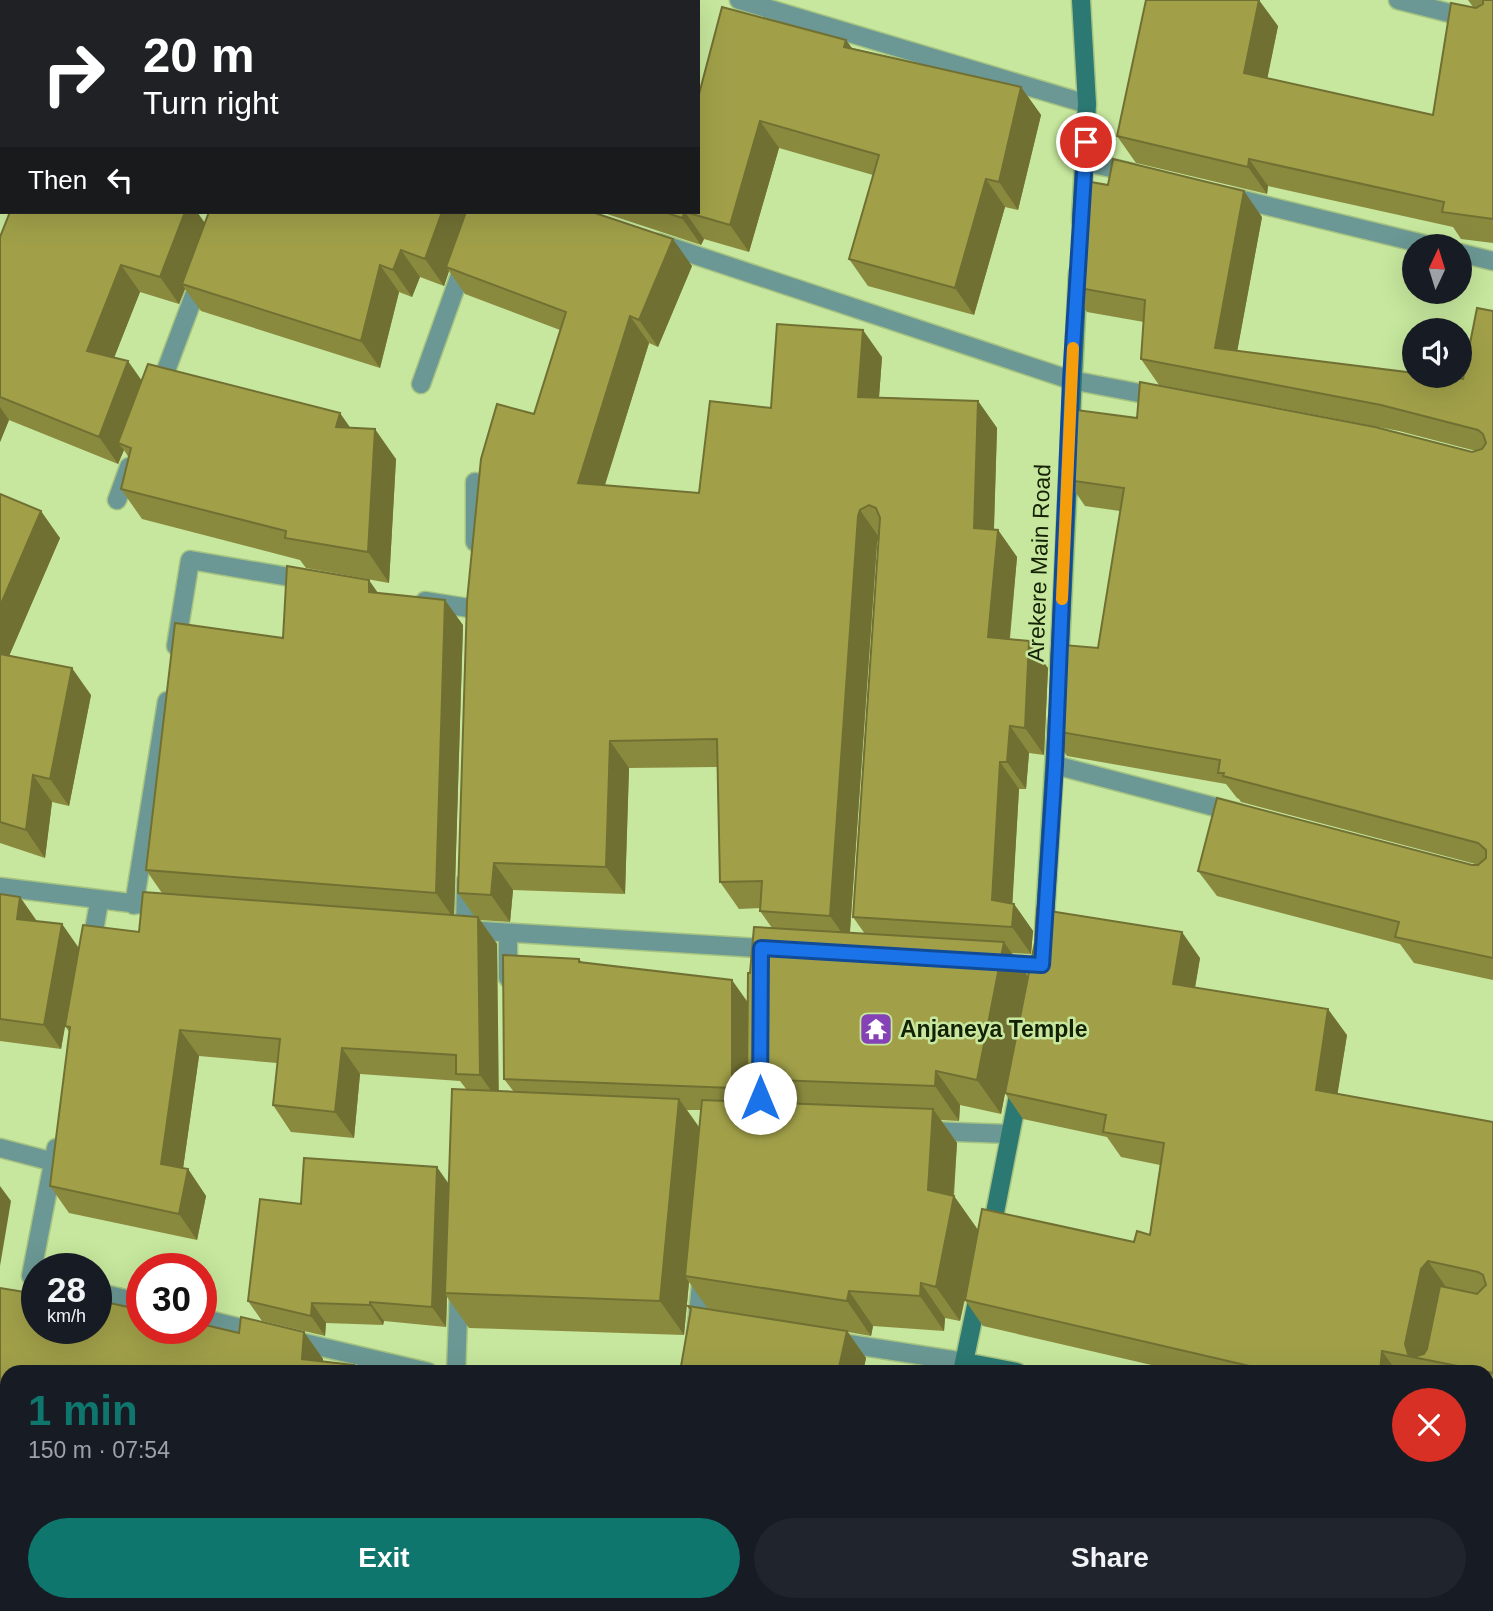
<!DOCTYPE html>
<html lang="en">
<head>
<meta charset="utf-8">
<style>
  body { margin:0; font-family:Helvetica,sans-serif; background:#20242c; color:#f1f3f6; height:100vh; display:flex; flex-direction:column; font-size:26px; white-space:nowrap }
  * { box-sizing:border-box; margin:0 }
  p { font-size:23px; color:#9ea1a6 }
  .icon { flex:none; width:38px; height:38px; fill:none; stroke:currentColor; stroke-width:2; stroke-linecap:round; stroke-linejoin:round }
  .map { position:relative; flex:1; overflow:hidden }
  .drawer { position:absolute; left:0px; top:1365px; width:1494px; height:247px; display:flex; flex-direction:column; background:#171b24; border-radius:21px 21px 0 0; box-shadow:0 7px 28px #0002 }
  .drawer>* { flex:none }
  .hud { position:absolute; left:0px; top:0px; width:700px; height:214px; box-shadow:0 7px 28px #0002; background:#202124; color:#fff; overflow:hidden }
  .needle { width:46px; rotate:4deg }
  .fabs { position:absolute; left:1402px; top:234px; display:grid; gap:14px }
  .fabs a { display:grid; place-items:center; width:70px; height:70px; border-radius:50%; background:#171b24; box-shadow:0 7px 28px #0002; font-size:35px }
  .speed { position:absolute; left:21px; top:1253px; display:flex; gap:14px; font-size:35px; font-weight:700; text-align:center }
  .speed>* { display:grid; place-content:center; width:91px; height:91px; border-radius:50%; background:#171b24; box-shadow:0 7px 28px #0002; line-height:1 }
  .speed small { font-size:18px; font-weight:400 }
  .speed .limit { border:10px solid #d22; background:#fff; color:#111 }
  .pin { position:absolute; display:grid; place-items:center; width:60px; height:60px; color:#fff; margin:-30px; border:4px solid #fff; border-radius:50%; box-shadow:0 2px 7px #0007 }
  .me { position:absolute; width:77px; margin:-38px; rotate:0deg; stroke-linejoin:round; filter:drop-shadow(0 0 5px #0008) }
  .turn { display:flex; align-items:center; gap:24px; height:147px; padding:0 28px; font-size:32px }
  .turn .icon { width:91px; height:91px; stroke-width:2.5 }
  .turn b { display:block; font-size:49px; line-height:60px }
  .then { display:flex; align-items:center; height:66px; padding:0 28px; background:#0003; gap:14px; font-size:26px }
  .round { display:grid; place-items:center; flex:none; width:74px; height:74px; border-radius:37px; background:#20242c }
  .head { display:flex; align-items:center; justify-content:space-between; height:119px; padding:0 28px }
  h1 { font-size:42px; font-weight:800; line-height:52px; color:#0f766e }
  .action { display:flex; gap:14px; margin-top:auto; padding:14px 28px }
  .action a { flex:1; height:80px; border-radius:42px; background:#0f766e; color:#fff; font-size:28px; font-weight:800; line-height:80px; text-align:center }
  .action a+a { background:#20242c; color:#f1f3f6 }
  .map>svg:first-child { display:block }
</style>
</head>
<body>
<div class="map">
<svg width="1493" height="1611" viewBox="0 0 1493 1611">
  <rect width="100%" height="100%" fill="#c6e79d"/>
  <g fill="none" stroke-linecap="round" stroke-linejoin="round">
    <defs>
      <path id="street" d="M739,0L1087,104
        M1398,0L1493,24
        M0,24L2,25
        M1085,162L1133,173
        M1231,197L1436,247
        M659,243L1071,380L1160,397
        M1460,253L1493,261
        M421,384L465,261
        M159,389L201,277
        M475,482V542
        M117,500L129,467
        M425,601L475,609
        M176,646L190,560L307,580
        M1055,765L1238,813
        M0,887L163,907
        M134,905L167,701
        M465,930L466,881
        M467,930L774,949
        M508,933V978
        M91,948L99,902
        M998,963L1042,966
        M927,1131L1010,1134
        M0,1148L54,1162
        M37,1278L31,1276L56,1148
        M96,1292L142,1303
        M201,1318L261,1333
        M292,1340L428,1372
        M836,1342L965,1362
        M456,1372L459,1290
        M692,1372L702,1275
        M0,1508L7,1510
        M303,1605L322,1611
        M235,1611L236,1605
        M368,1611L369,1605"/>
      <path id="secondary" d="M1081,220L1087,104L1081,0
        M1059,668L1078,273
        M1044,933L1057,720
        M991,1233L1020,1085
        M965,1362L1017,1372
        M962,1372L979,1291
        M1488,1426H1493"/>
    </defs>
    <use href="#street" stroke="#a6c381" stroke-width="21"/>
    <use href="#secondary" stroke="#a6c381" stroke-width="21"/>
    <use href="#street" stroke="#6b9894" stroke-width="18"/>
    <use href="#secondary" stroke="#2c7872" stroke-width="18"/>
  </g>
  <path fill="#8a8a3f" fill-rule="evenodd" d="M1468,0H1493V243L1461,239L1453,227L1268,186L1267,194L1136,163L1117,136L1278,26L1267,78L1433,115L1473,7Z
    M2,28V148H0V30H1Z
    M846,40L852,48L1021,87L1041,115L1018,210L1005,207L974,315L868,286L849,259L873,175L779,148L749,252L704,239L701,245L601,212H698V98Z
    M197,212L205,223L692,266L658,347L649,343L605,485L699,493L771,408L882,357L879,397L978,401L997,428L994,530H998L1017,557L1010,639L1048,668L1044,755L1029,753L1026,789H1019L1012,904H1014L1033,931L1031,954L1012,953L1028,976L1200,958L1195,988L1347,1035L1337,1094L1493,1122V1395L1488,1394V1372H1182L983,1326L965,1300L960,1321L945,1318L944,1331L873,1326L871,1336L848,1332L866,1358L863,1372H680L691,1310L688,1306L708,1309L689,1282L684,1335L469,1328L447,1297L446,1327L384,1321L383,1325L326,1323L325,1336L262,1321L248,1301L301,1204L449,1184L467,1090L460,1081L360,1074L354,1138L291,1132L273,1105L277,1063L199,1056L183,1168L188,1169L206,1196L197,1240L69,1213L50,1186L70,1033L65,1026L61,1049L0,1041V894L20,897L37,921L62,924L79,948L139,932L162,893L146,870L283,638L378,593L463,625L454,916L475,917L458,893L534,414L560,330L465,294L449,271L444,286L420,277L412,297L399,292L380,368L201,311L185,289L179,304L140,292L114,358L142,381L350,428L396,459L389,583L306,568L300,560L142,519L121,489L129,458L124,450L118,464L9,420L0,442V237ZM879,537L853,917L865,934L850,933L877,543ZM717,767L720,882L739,909L761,908L760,911L772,928L750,973L748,1002L582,962L579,959L504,1079L514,1092L498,1091L497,944L480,920L510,922L513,890L625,894L629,768ZM749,1081L764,1102L749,1101ZM1005,1093L1023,1119L1107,1137L1121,1157L1160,1165L1150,1235L1134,1242L978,1230L954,1196L957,1143L941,1120L959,1121L960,1105L1001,1114ZM687,1110H701L699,1127Z
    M1262,217L1237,351L1463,379L1493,311V980L1414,963L1400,944L1217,896L1198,871L1479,865L1241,802L1239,799L1237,798L1226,784L1067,756L1049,730L1098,648L1120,511L1085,506L1067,480L1137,418L1472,452L1476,451L1399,431L1159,385L1141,359L1144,322L1087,312L1069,286Z
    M0,494L60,538L9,656L91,695L69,806L52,802L45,858L0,843Z
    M0,1288L239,1333L304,1332L323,1359V1361L354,1365L359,1372H7V1450L0,1448Z
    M387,1605H1289L405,1610L389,1608Z
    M1388,1605H1481L1479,1611H1410Z"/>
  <path fill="#717033" d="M395,0H426V2H395Z
    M551,0H576L575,2H551Z
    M1259,0L1278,26L1263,100L1244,73Z
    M846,40L865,67L844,47Z
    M1021,87L1041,115L1018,210L999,182Z
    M760,121L779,148L749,252L730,225Z
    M1249,159L1268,186L1267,194L1248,167Z
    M986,179L1005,207L974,315L955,288Z
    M1244,191L1262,217L1233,374L1215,348Z
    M185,212H197L208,228L182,284L185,289L179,304L160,277Z
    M442,212H471L446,267L449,271L444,286L425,259Z
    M685,212L704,239L701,245L682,218Z
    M673,239L692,266L658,347L639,320Z
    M401,250L420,277L412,297L393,270Z
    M121,265L140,292L106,378L87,351Z
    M380,265L399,292L380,368L361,341Z
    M630,316L649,343L597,510L578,483Z
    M863,330L882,357L877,424L858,397Z
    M128,361L147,388L118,443L124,450L118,464L99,437Z
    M978,401L997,428L993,555L974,528Z
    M0,407L9,420L0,442Z
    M340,413L361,443L336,427Z
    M375,429L396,459L389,583L368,552Z
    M860,510L879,537L877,543L849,943L830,916L858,516Z
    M41,511L60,538L0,677V606Z
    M998,530L1017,557L1007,664L988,637Z
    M369,580L387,606L369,592Z
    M445,600L463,625L454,919L436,893Z
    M1029,641L1048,668L1044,755L1025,728Z
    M72,668L91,695L69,806L50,779Z
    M1010,726L1029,753L1026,789L1007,762Z
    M610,741L629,768L625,894L606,867Z
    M1000,762L1019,789L1011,928L992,900Z
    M33,775L52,802L45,858L26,830Z
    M494,863L513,890L510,922L491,895Z
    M20,897L37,922L17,919Z
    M1014,904L1033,931L1031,954L1012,927Z
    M478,917L497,944L499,1102L480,1075Z
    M62,924L79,949L61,1049L44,1025Z
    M1182,932L1200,958L1191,1010L1173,984Z
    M1004,942L1028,977L1001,1114L977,1080Z
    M732,980L749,1004L747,1079L749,1081V1112L732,1088Z
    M1328,1009L1347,1035L1334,1116L1316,1090Z
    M180,1030L199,1056L180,1190L161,1164Z
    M342,1048L360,1074L354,1138L335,1112Z
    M936,1071L960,1105L959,1121L935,1086Z
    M679,1099L703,1133L685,1276L689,1282L684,1335L660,1301Z
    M933,1109L957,1143L953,1200L954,1196L978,1230L960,1321L936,1287L928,1190Z
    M437,1167L451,1187L445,1293L447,1297L446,1327L432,1307Z
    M188,1169L206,1196L197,1240L179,1214Z
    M0,1186L11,1201L0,1266Z
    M1428,1261L1446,1287L1425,1360L1410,1357L1405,1344L1421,1269Z
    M921,1283L945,1318L944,1331L920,1296Z
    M849,1291L873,1326L871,1336L847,1301Z
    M370,1302L384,1321L383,1325L370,1305Z
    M312,1303L326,1323L325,1336L311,1316Z
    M847,1331L866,1358L863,1372H838Z
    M304,1332L323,1359L322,1372L302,1359Z
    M1382,1351L1397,1372H1380Z
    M354,1365L359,1372H352Z
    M1489,1493L1493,1498V1563L1488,1582V1499Z
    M158,1605H163L168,1611H156Z
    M1263,1605H1289L1287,1611H1261Z
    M1457,1605H1481L1479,1611H1461Z"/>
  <path fill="#a1a049" stroke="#717033" stroke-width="2" fill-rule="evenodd" d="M13,0H395V2H12Z
    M490,0H551V2H490Z
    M1146,0H1259L1244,73L1433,115L1451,3L1476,8L1483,4V0H1493V219L1442,212L1444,202L1249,159L1248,167L1117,136Z
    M722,7L846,40L844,47L1021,87L999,182L986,179L955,288L849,259L879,155L760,121L730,225L685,212L682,218L664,212H698V98Z
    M2,28V128L0,127V30H1Z
    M1113,159L1244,191L1215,348L1414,373V376H1439L1463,379L1477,308L1493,311V958L1395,937L1399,922L1198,871L1217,798L1472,865H1478L1486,858V850L1478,843L1223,776L1224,773H1218L1220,760L1049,730L1052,644L1098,648L1124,488L1067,480L1077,410L1137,418L1140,382L1375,427L1472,452L1482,449L1486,443L1483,434L1478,430L1381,405L1141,359L1145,300L1069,286L1085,181L1108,185Z
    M10,212H185L160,277L121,265L87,351L128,361L99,437L0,397V237Z
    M209,212H442L425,259L401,250L393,270L380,265L361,341L182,284Z
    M466,212H592L673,239L639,320L630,316L578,483L699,493L710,401L771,408L777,324L863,330L858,397L978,401L974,528L998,530L988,637L1029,641L1025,728L1010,726L1007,762H1000L992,900L1014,904L1012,927L853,917L880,518L876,508L869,505L860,510L858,516L830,916L760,911L762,881L720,882L717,739L610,741L606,867L494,863L491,895L458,893L467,601L481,459L497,404L534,414L566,312L446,267Z
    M148,364L340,413L336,427L375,429L368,552L285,538L286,531L121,489L131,448L118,443Z
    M0,494L41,511L0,606Z
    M287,566L369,580V592L445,600L436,893L146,870L175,623L283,638Z
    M0,654L72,668L50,779L33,775L26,830L0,822Z
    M143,892L478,917L480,1075L456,1074V1055L342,1048L335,1112L273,1105L280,1039L180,1030L161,1164L188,1169L179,1214L50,1186L70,1027L65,1026L83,925L139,932Z
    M0,894L20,897L17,919L62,924L44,1025L0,1019Z
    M1037,909L1182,932L1173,984L1328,1009L1316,1090L1493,1122V1373L1382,1351L1380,1372H1296L1258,1368L965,1300L982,1209L1134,1242L1137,1231L1150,1235L1164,1143L1103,1132L1106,1115L1005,1093L1035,942ZM1428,1261L1478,1272L1483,1275L1486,1285L1477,1294L1440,1286L1427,1349L1424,1354L1414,1357L1408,1354L1405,1344L1421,1269Z
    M754,927L1004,942L977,1080L936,1071L935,1086L747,1079L748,973H750Z
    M503,955L579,959V962L732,980V1088L504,1079Z
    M452,1089L679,1099L660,1301L445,1293Z
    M702,1100L933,1109L928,1190L954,1196L936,1287L921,1283L920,1296L849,1291L847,1301L685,1276Z
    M304,1158L437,1167L432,1307L370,1302V1305L312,1303L311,1316L248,1301L260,1199L301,1204Z
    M0,1288L37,1294V1328H96V1300L142,1310V1328H201V1324L239,1333L241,1317L304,1332L302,1359L354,1365L352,1372H7V1427L0,1426Z
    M688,1306L847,1331L838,1372H680L691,1309Z
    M0,1512L7,1514V1605H158L156,1611H0Z
    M408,1605H1263L1261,1611H405Z"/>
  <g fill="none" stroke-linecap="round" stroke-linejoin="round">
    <defs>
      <path id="route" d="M760,1098L761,948L1042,965L1055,765L1071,380L1086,142"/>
    </defs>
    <use href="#route" stroke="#114b97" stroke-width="18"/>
    <use href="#route" stroke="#1a73e8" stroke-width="12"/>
    <path stroke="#f59e0b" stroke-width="12" d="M1062,599L1073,348"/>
  </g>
  <defs>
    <symbol id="temple-square" viewBox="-11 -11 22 22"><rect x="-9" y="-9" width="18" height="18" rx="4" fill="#8542b6" stroke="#c6e79d"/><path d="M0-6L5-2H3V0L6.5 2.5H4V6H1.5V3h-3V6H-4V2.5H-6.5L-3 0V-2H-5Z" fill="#fff"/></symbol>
  </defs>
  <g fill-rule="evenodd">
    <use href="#temple-square" x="857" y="1010" width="38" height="38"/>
  </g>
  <g text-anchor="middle" stroke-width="5" stroke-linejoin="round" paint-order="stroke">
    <g font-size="23" fill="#152104" stroke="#c6e79d">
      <text transform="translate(1039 563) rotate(-88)" y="8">Arekere Main Road</text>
    </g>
    <g font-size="23" font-weight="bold" fill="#152104" stroke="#c6e79d" text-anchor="start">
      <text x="900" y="1037">Anjaneya Temple</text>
    </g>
  </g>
</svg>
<div class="fabs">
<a><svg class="needle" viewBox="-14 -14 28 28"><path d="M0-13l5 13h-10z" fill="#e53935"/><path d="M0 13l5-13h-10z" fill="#9ea1a6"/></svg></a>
<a><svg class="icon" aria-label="sound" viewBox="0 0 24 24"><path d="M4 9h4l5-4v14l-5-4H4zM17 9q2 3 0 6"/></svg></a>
</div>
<div class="speed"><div>28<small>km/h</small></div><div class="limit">30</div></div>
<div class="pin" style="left:1086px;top:142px;background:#d93025"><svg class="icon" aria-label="arrive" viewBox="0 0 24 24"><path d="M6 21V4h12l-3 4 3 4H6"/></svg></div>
<svg class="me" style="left:760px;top:1098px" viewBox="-20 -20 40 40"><circle r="19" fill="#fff"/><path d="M0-13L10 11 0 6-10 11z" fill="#1a73e8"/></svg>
<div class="hud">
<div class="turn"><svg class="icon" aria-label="right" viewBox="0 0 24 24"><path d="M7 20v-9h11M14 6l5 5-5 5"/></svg><div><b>20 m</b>Turn right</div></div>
<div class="then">Then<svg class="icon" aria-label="left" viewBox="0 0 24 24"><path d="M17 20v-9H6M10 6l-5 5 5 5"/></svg></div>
</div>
<section class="drawer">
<div class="head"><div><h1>1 min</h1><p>150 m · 07:54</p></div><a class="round" style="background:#d93025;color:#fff"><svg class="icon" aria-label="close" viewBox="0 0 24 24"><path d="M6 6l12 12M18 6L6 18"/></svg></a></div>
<div class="action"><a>Exit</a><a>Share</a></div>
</section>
</div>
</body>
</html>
